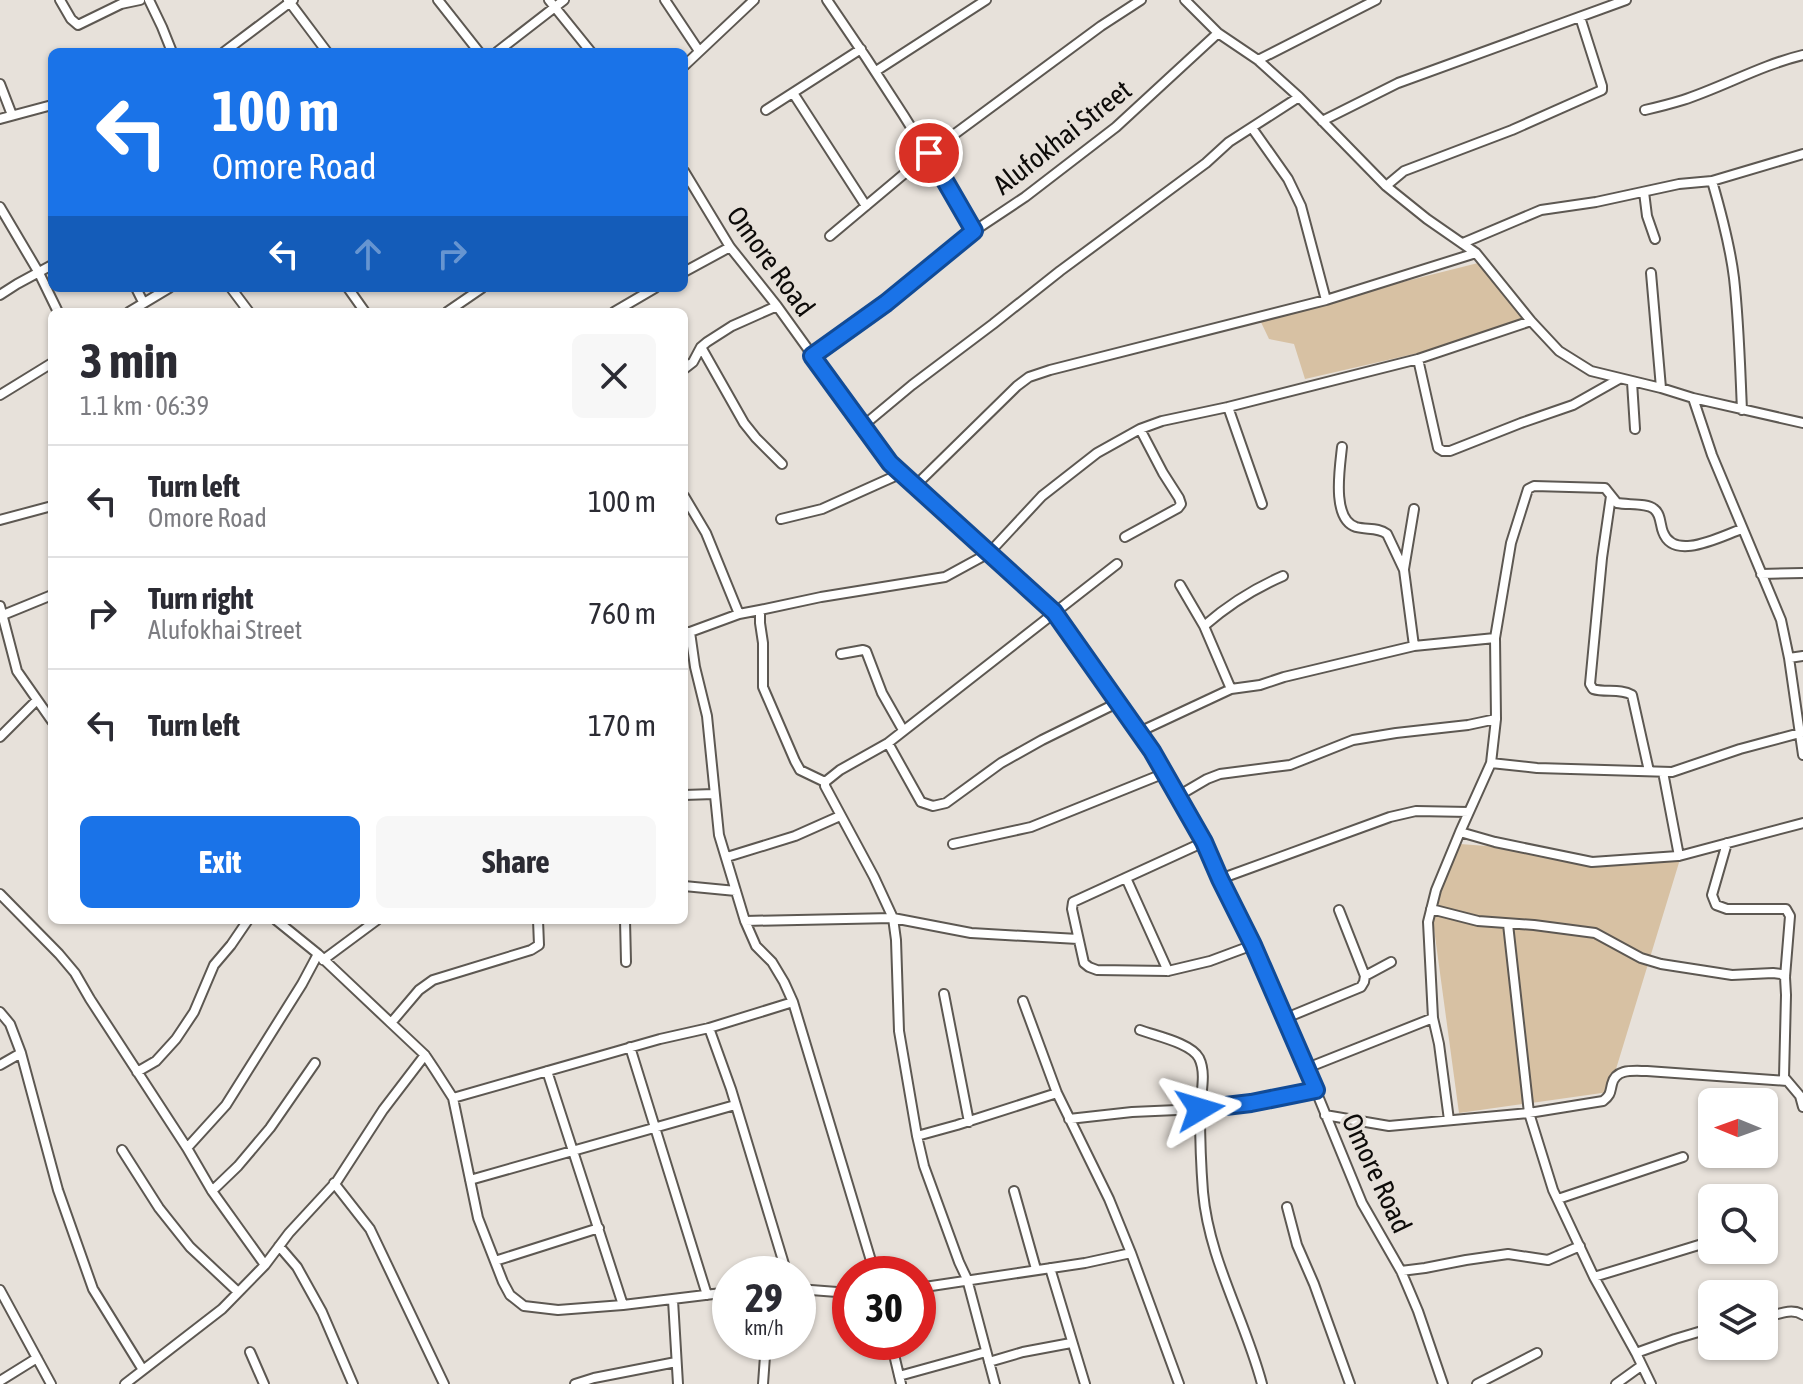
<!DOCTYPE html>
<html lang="en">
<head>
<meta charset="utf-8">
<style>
  body { margin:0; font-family:"Asap Condensed",sans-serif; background:#f7f7f7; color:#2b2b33; height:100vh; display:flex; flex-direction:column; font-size:30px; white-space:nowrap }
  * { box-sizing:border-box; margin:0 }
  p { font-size:26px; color:#7c7c81 }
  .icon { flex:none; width:44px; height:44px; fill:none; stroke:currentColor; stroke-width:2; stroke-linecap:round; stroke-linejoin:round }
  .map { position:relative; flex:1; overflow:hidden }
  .details { position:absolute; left:48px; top:308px; width:640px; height:616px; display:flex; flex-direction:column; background:#fff; border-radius:12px; box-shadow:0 2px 6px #0004 }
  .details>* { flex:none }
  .guide { position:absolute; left:48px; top:48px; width:640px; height:244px; border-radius:12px; box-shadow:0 2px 6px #0004; background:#1a73e8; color:#fff; overflow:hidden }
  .needle { width:52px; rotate:271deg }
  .fabs { position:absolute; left:1698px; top:1088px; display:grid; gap:16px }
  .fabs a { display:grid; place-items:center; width:80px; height:80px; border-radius:12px; background:#fff; box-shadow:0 2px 6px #0004; font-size:40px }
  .speed { position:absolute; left:712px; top:1256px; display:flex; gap:16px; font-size:40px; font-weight:700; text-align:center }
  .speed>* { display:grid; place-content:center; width:104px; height:104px; border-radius:50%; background:#fff; box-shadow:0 2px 6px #0004; line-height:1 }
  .speed small { font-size:20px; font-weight:400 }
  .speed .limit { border:12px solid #d22; background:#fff; color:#111 }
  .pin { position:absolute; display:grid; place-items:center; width:68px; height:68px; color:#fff; margin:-34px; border:4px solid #fff; border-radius:50%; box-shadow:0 2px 8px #0007 }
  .me { position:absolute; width:88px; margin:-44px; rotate:83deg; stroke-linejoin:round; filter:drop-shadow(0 0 6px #0008) }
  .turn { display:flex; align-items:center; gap:28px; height:168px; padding:0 32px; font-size:36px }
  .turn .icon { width:104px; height:104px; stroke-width:2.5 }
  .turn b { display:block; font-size:56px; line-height:68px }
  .lanes { display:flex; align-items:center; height:76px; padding:0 32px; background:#0003; justify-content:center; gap:40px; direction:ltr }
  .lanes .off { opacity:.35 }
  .round { display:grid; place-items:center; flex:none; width:84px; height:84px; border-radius:12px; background:#f7f7f7 }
  .head { display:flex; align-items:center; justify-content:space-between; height:136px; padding:0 32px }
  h1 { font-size:48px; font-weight:700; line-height:60px }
  .action { display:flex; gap:16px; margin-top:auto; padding:16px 32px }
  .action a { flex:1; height:92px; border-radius:12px; background:#1a73e8; color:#fff; font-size:32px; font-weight:700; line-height:92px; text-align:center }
  .action a+a { background:#f7f7f7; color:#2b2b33 }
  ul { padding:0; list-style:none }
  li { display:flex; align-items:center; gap:24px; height:112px; padding:0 32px; border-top:2px solid #e1e1e2 }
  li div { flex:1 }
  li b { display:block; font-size:30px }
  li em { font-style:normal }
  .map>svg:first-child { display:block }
</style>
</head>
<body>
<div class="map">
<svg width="1803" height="1384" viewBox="0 0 1803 1384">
  <rect width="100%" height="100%" fill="#e7e1da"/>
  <path fill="#d7c1a3" d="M1478,263L1536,326L1305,379L1294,344L1269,339L1259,318Z
    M1460,844L1487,846L1592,861L1681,856L1609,1092L1459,1113L1432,914Z"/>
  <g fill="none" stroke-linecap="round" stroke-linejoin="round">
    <defs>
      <path id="minor" d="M60,0L71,19L78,25L121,4L140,0
        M149,0L162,27L172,52
        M288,0L327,52
        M438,0L479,52
        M549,0L591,52
        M665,0L699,51
        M827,0C879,75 928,152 974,231
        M1185,0L1218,33L1258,60L1299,97L1386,186L1427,219L1476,253L1531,321L1559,351L1591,371L1661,388L1693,398L1803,423
        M224,52L293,0
        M497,52L564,0
        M1258,60L1376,0
        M684,66L754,0
        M876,71L986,0
        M0,84L12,115
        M793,93L866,206
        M766,110L861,49
        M1645,110C1658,107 1670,104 1683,100C1723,87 1761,65 1803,55
        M0,119L52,105
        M1322,121L1398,83L1626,0
        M1252,128L1288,179L1301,206L1326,300
        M684,171L730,247L777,306L890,463L1054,612L1152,751L1204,842L1220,879L1253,945L1286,1018L1362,1203L1401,1271L1418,1311L1443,1384
        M1712,181C1721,212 1730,245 1734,278C1739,322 1740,366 1742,410
        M1386,186L1404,171L1512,130L1602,90V86L1580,17
        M1644,192L1647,216L1655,239
        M0,207L39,273L58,312
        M830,236L929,153L1101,26L1141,0
        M1463,243L1541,210L1596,202L1679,184L1712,181L1803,154
        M684,272L730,247
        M1651,273L1661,388
        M136,288L143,302
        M231,288L249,312
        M348,288L365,312
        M0,295L17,284L52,265
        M129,312L169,288
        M447,312L482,288
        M614,312L655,288
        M701,347L744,423L756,438L782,464
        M812,356L886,303L974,231L1025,197L1116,127L1218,33
        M1418,359L1438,448L1443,451H1450L1521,423L1573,405L1619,379
        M684,369L693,362L701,347L707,342L732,326L777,306
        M1632,382L1635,429
        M0,395L52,363
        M1693,398L1712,455L1781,620L1789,658L1803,755
        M1228,407L1262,504
        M864,425L912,385L993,324L1060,271L1206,163L1229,142L1299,97
        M1342,447C1340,467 1331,519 1356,527C1367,530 1378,527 1387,534L1404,570L1414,646
        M916,485L1017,386L1029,377L1050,370L1326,300L1476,253
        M684,496L706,533L739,614
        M1611,496L1602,558L1590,684L1593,689C1605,693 1620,688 1632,695L1649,771
        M781,519L822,509L902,473
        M0,520L52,506
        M1125,537L1178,508L1181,504L1179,498L1163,473L1140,429
        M1404,569L1414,509
        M1761,574L1803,573
        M1180,585L1204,626L1231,689
        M0,606L17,671L52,721
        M760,610V623L763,643V687L795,761L800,770L825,782
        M3,615L52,595
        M1204,626C1228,605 1253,589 1283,576
        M684,632H690L739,614L760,610L821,597L945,577L989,553L1042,496L1097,453L1140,429L1162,421L1228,407L1418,359L1531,321
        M690,632L695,667L707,716L719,835L745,921L756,946L772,962L784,982L793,1002L875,1274
        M841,654L863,650L866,651L882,693L903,730
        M1789,658L1803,656
        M1139,732L1231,689L1260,685L1284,677L1414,646L1495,638
        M0,737L37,700
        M888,743L921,802L933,806L946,803L1001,763L1042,740L1117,703
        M1491,763L1537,768L1672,772L1740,749L1800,733
        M1663,772L1679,856L1803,823
        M684,795L714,794
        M1178,796L1207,779L1220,774L1290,765L1353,740L1396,733L1468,725L1496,719
        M1460,832L1495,842L1592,862L1678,856
        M1204,842L1073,902L1072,909L1084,963L1089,967L1097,970L1168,971L1210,961L1253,945
        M1727,843L1712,895L1716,905L1727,909H1786L1790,916L1785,977L1786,995L1784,1077L1800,1096L1803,1107
        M953,844L1031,827L1165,773
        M727,857L795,836L840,816
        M1126,878L1168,971
        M1220,879L1390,817L1416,811L1469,812
        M684,886L736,891
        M0,894L59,954L75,973L90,999L187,1148L212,1191L265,1265
        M1431,909L1478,921L1534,925L1595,933L1641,958L1661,964L1732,975L1773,973L1781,974L1785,977
        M1339,910L1365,976
        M276,920L318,954L391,1023L425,1055L435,1070L453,1098L478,1218L503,1282L510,1295L524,1306L558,1310L623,1305L730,1292
        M625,920L626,962
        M745,921L893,918L971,933L1078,939
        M1508,924L1529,1113L1553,1190L1594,1277L1636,1353L1651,1384
        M323,960L377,920
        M944,994L969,1122
        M1023,1001L1057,1093L1109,1199L1131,1253L1179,1384
        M0,1012L10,1024L21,1053L58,1190L93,1289L143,1370
        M1286,1018L1361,987L1364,982L1365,976L1391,962
        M391,1023L419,990L433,980L531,950L539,945L538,920
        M709,1028L731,1089L787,1274
        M1140,1030C1156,1036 1191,1043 1199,1058C1207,1074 1200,1096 1200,1112C1200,1139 1201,1166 1203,1192C1209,1260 1245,1319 1262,1384
        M630,1047L707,1295
        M0,1065L21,1053
        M1307,1068L1433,1018
        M547,1071L623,1305
        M137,1072L156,1061L176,1039L194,1012L214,965L231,945L248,920
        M453,1098L660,1039L709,1028L793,1002
        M1325,1115L1389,1126L1529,1113L1603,1101C1611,1095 1610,1092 1612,1084C1616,1068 1634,1071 1647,1071L1787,1081
        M1069,1119L1132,1112L1200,1109L1251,1103L1316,1090
        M1449,1120L1439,1044L1433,1018L1428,922L1436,890L1460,832L1491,763L1496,719L1495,638L1511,543L1528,489L1534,486L1605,488L1617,503C1628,505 1647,503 1654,509C1661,514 1660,525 1663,532C1674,562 1721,536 1742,529
        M917,1136L957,1125L1057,1093
        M187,1148L226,1105L302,984L318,954
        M122,1150L159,1208L190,1247L238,1292
        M470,1180L735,1105
        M334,1183L370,1229L444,1384
        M212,1191L238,1166L270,1128L315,1063
        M1014,1191L1036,1269
        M1558,1199L1683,1157
        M1287,1207L1297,1245L1314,1284L1350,1384
        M279,1246L297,1267L322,1312L353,1384
        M495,1261L599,1228
        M1050,1268L1085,1384
        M1401,1271L1425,1268L1466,1260L1508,1254L1548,1260L1580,1246
        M1594,1277L1712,1241
        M918,1288L1085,1263L1131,1253
        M798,1289L850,1293
        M0,1290L51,1384
        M673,1300L678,1384
        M1764,1318C1776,1315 1792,1307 1803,1315
        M891,1342L901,1384
        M250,1352L264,1384
        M1636,1353L1675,1339L1712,1328
        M989,1362L1023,1352L1071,1343
        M899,1376L986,1352
        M0,1381L37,1358
        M125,1384L222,1309L265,1265L289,1233L337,1181L383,1110L425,1055
        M575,1384L594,1378L676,1362
        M763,1384L766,1342
        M995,1384L967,1279L959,1262L924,1166L917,1136L899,1031L896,940L893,918L874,877L825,786V782L840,770L888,743L1117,564
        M1477,1384L1537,1353
        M1616,1384L1641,1366"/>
    </defs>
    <use href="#minor" stroke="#5d5852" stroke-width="12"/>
    <use href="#minor" stroke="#fff" stroke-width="8"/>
  </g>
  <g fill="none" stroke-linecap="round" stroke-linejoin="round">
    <defs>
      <path id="route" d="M929,153L974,231L886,303L812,356L890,463L1054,612L1152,751L1204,842L1220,879L1253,945L1316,1090L1251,1103L1200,1109"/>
    </defs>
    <use href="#route" stroke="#114b97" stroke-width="20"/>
    <use href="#route" stroke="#1a73e8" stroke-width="14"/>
  </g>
  <g text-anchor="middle" stroke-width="7" stroke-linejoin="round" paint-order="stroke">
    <g font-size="28" fill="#0d0b09" stroke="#e7e1da">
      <text transform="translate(1062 137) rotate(-38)" y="10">Alufokhai Street</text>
      <text transform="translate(771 261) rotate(54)" y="10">Omore Road</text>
      <text transform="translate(1377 1173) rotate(65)" y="10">Omore Road</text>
    </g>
  </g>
</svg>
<div class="fabs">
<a><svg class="needle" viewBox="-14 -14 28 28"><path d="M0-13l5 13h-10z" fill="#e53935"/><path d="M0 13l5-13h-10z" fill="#7c7c81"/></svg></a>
<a><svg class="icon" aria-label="search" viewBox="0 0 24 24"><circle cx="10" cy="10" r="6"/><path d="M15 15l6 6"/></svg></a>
<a><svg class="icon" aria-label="layers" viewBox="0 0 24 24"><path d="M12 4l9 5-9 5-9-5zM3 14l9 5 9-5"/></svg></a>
</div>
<div class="speed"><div>29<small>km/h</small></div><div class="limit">30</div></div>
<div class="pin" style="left:929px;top:153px;background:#d93025"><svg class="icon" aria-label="arrive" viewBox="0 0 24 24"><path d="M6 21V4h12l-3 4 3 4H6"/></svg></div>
<svg class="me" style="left:1200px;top:1109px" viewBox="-20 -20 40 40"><path d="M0-17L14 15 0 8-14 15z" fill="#1a73e8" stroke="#fff" stroke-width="4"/></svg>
<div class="guide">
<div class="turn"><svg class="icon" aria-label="left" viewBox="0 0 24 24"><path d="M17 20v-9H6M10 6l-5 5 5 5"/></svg><div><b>100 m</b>Omore Road</div></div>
<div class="lanes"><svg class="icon" aria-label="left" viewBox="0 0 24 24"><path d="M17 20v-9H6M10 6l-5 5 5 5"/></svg><svg class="icon off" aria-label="ahead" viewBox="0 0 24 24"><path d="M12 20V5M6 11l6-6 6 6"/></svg><svg class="icon off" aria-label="right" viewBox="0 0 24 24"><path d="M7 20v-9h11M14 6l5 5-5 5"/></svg></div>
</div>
<section class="details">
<div class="head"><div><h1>3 min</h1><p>1.1 km · 06:39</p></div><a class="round"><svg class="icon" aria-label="close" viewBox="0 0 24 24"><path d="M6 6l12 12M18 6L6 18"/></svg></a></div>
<ul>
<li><svg class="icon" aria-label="left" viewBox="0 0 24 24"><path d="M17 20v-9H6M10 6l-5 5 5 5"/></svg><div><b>Turn left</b><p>Omore Road</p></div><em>100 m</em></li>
<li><svg class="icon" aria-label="right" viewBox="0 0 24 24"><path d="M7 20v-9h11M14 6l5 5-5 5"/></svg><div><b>Turn right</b><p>Alufokhai Street</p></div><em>760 m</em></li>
<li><svg class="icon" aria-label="left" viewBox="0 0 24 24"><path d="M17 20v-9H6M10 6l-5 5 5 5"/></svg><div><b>Turn left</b></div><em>170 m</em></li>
</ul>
<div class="action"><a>Exit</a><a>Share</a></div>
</section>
</div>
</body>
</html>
